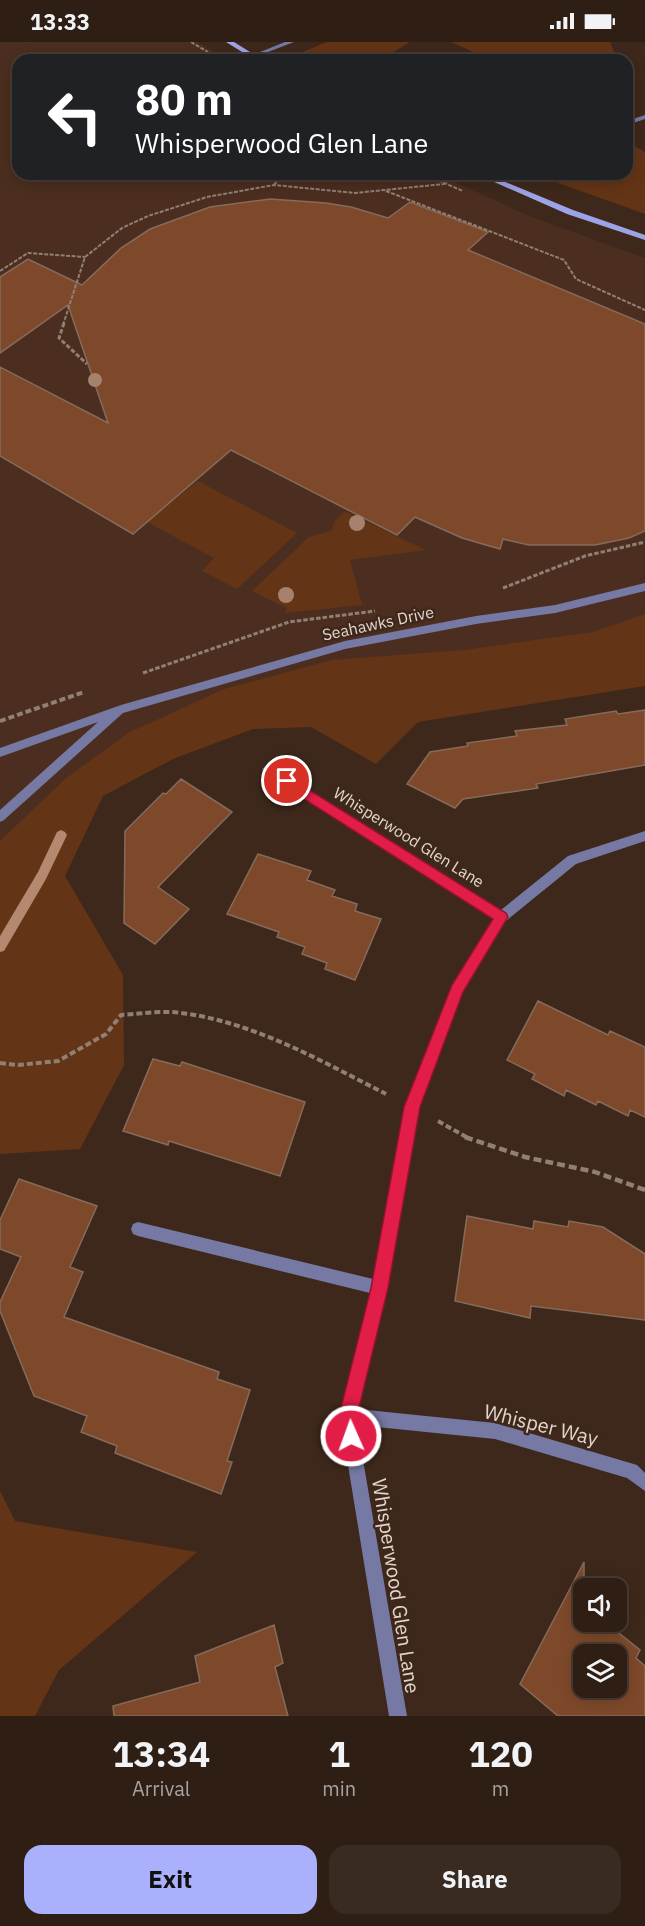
<!DOCTYPE html>
<html lang="en">
<head>
<meta charset="utf-8">
<style>
  body { margin:0; font-family:"IBM Plex Sans",sans-serif; background:#3a2b22; color:#f1f3f6; height:100vh; display:flex; flex-direction:column; font-size:22px; white-space:nowrap }
  * { box-sizing:border-box; margin:0 }
  p { font-size:20px; color:#a7a2a0 }
  .icon { flex:none; width:33px; height:33px; fill:none; stroke:currentColor; stroke-width:2; stroke-linecap:round; stroke-linejoin:round }
  .map { position:relative; height:1674px; overflow:hidden }
  .side { display:flex; flex-direction:column; background:#2e1e14; flex:1 }
  .side>* { flex:none }
  .hud { position:absolute; left:12px; top:12px; width:621px; height:126px; border-radius:18px; box-shadow:0 3px 15px #0003,0 0 0 2px #493c34; background:#202124; color:#fff; overflow:hidden }
  .fabs { position:absolute; left:573px; top:1536px; display:grid; gap:12px }
  .fabs a { display:grid; place-items:center; width:54px; height:54px; border-radius:12px; background:#2e1e14; box-shadow:0 3px 15px #0003,0 0 0 2px #493c34; font-size:30px }
  .pin { position:absolute; display:grid; place-items:center; width:51px; height:51px; color:#fff; margin:-26px; border:3px solid #fff; border-radius:50%; box-shadow:0 2px 6px #0007 }
  .me { position:absolute; width:66px; margin:-33px; rotate:358deg; stroke-linejoin:round; filter:drop-shadow(0 0 4px #0008) }
  .turn { display:flex; align-items:center; gap:21px; height:126px; padding:0 24px; font-size:27px }
  .turn .icon { width:78px; height:78px; stroke-width:2.5 }
  .turn b { display:block; font-size:42px; line-height:51px }
  .eta { display:flex; justify-content:space-evenly; align-items:center; height:102px; text-align:center }
  .eta b { font-size:36px; font-weight:800; line-height:42px }
  .action { display:flex; gap:12px; margin-top:auto; padding:12px 24px }
  .action a { flex:1; height:69px; border-radius:18px; background:#aab0fb; color:#111; font-size:24px; font-weight:800; line-height:69px; text-align:center }
  .action a+a { background:#3a2b22; color:#f1f3f6 }
  .status { display:flex; justify-content:space-between; align-items:center; height:42px; padding:0 30px; background:#2e1e14; direction:ltr }
  .status svg { height:16px; fill:currentColor }
  .map>svg:first-child { display:block }
</style>
</head>
<body>
<div class="status"><b>13:33</b><svg viewBox="0 0 49 12"><path d="M0 12V9h3v3zM5 12V6h3v6zM10 12V3h3v9zM15 12V0h3v12zM26 1h20v11H26zM47 4h2v5h-2z"/></svg></div>
<div class="map">
<svg width="645" height="1674" viewBox="0 0 645 1674">
  <rect width="100%" height="100%" fill="#3e281b"/>
  <path fill="#4b2e1f" d="M0,0H198L228,18H18V132H438L529,174L645,216V623L160,694L0,858Z"/>
  <path fill="#643416" d="M327,0H410L380,18H307L297,12Z
    M451,0H610L614,10L591,18H491Z
    M627,100L645,110V172L550,138L559,132H627Z
    M198,439L297,491L237,547L202,529L214,516L147,480Z
    M344,469L426,508L350,518L362,563L285,571L287,566L252,549L309,495L331,489L335,479Z
    M645,572V644L418,680L376,722L311,685L253,687L173,717L103,754L65,834L123,933L124,1023L80,1107L0,1112V799L65,737L128,691L224,647L332,618L464,608L593,590Z
    M0,1449L15,1479L197,1510L59,1628L35,1674H0Z"/>
  <g fill="none" stroke-linecap="round" stroke-linejoin="round">
    <path fill="#b48970" fill-rule="evenodd" d="M61,788L65,790L67,793L46,837L4,909L0,910V894L38,830L57,790Z"/>
  </g>
  <path fill="#7e492a" stroke="#856b5c" stroke-width="1.5" fill-rule="evenodd" d="M270,157L326,161L351,165L388,176L410,160L488,190L468,208L645,282V489L629,496L595,503H529L503,497L500,507L462,496L415,475L397,493L231,408L133,492L0,414V325L108,381L68,263L0,311V235L28,217L82,243L121,206L150,187L210,165Z
    M645,668V723L536,742L538,746L463,757L455,766L407,742L430,710L468,704L467,701L517,694L515,689L567,683L565,677L616,669L618,672Z
    M181,737L232,770L158,845L189,867L155,902L124,881L125,789L163,751L166,752Z
    M258,812L311,829L307,838L335,848L332,854L357,862L355,869L381,877L355,938L325,927L327,921L302,912L305,905L277,895L279,890L227,872Z
    M538,959L608,993L610,989L645,1005V1075L630,1068L628,1074L598,1059L596,1063L566,1048L564,1054L532,1037L535,1032L507,1018Z
    M153,1017L180,1024L182,1020L305,1060L280,1134L169,1099L168,1103L123,1089Z
    M19,1137L97,1164L70,1225L83,1230L64,1275L219,1330L217,1337L250,1348L227,1419L232,1420L221,1452L115,1411L117,1404L81,1390L87,1374L34,1354L0,1269V1260L21,1215L0,1207V1178Z
    M467,1174L533,1187L534,1179L568,1185L569,1179L603,1185L645,1212V1278L531,1264L530,1276L455,1259Z
    M584,1520V1580H605L640,1608L636,1616L645,1624V1674H558L520,1642ZM584,1612H616V1646H584Z
    M274,1583L283,1621L275,1625L288,1674H114L113,1664L200,1640L195,1614Z"/>
  <g fill="none" stroke-linecap="round" stroke-linejoin="round">
    <path stroke="#917f74" stroke-width="2" stroke-dasharray="4 1.5" stroke-linecap="butt" d="M191,0L208,10
      M423,132L463,149
      M274,143L283,132
      M386,149L564,218L576,237L645,268
      M0,229L28,211L85,215
      M63,283L85,215L122,186L148,174L207,155L274,143L355,151L444,142L455,132"/>
    <path stroke="#917f74" stroke-width="3" stroke-dasharray="4.5 2" stroke-linecap="butt" d="M64,281L59,296L87,322
      M503,546L585,514L645,500
      M143,631L289,580L375,569"/>
    <path stroke="#917f74" stroke-width="4" stroke-dasharray="6 3" stroke-linecap="butt" d="M0,679L84,650
      M0,1021L18,1023L58,1019L106,992L121,973C141,972 161,968 181,971C254,980 321,1019 386,1052
      M438,1079L468,1096"/>
    <path stroke="#917f74" stroke-width="4.5" stroke-dasharray="8 4" stroke-linecap="butt" d="M465,1095L525,1115L595,1130L645,1148"/>
    <path fill="#7579a3" fill-rule="evenodd" d="M285,0H294L255,15L250,14Z
      M645,73V77L627,83V79Z
      M645,541V549L555,571L476,582L345,607L123,671L4,778L0,780V768L98,680L0,715V706L121,663L345,599L476,574L555,563Z
      M268,722L501,868L568,814L645,789V799L576,822L506,879L462,950L419,1065L386,1246L357,1367L495,1381L637,1423L645,1431V1449L627,1436L495,1397L357,1383L407,1674H389L340,1374L370,1251L138,1194L133,1192L131,1187L133,1182L138,1180L373,1237L405,1065L453,943L494,877L264,730L262,727Z"/>
    <path fill="#9da3e7" fill-rule="evenodd" d="M226,0H234L263,18H255Z
      M476,132H486L573,168L645,193V198L567,172Z"/>
  </g>
  <g fill="#a6816b">
    <circle cx="95" cy="338" r="7"/>
    <circle cx="357" cy="481" r="8"/>
    <circle cx="286" cy="553" r="8"/>
  </g>
  <path fill="#e11d48" stroke="#92132f" stroke-width="1.5" d="M287,734L506,871L508,875L463,950L420,1065L388,1246L357,1374L360,1394L358,1400L351,1402L345,1400L339,1374L371,1246L404,1065L452,943L493,877L282,743L280,739Z"/>
  <g text-anchor="middle" stroke-width="5" stroke-linejoin="round" paint-order="stroke">
    <g font-size="16" fill="#e4d5cd" stroke="#3e281b">
      <text transform="translate(378 581) rotate(-12)" y="6">Seahawks Drive</text>
      <text transform="translate(409 795) rotate(32)" y="6">Whisperwood Glen Lane</text>
    </g>
    <g font-size="20" fill="#e4d5cd" stroke="#3e281b">
      <text transform="translate(541 1383) rotate(14)" y="7">Whisper Way</text>
      <text transform="translate(396 1544) rotate(81)" y="7">Whisperwood Glen Lane</text>
    </g>
  </g>
</svg>
<div class="fabs">
<a><svg class="icon" aria-label="sound" viewBox="0 0 24 24"><path d="M4 9h4l5-4v14l-5-4H4zM17 9q2 3 0 6"/></svg></a>
<a><svg class="icon" aria-label="layers" viewBox="0 0 24 24"><path d="M12 4l9 5-9 5-9-5zM3 14l9 5 9-5"/></svg></a>
</div>
<div class="pin" style="left:287px;top:739px;background:#d93025"><svg class="icon" aria-label="arrive" viewBox="0 0 24 24"><path d="M6 21V4h12l-3 4 3 4H6"/></svg></div>
<svg class="me" style="left:351px;top:1394px" viewBox="-20 -20 40 40"><circle r="17" fill="#e11d48" stroke="#fff" stroke-width="3"/><path d="M0-11L8 9 0 5-8 9z" fill="#fff"/></svg>
<div class="hud">
<div class="turn"><svg class="icon" aria-label="left" viewBox="0 0 24 24"><path d="M17 20v-9H6M10 6l-5 5 5 5"/></svg><div><b>80 m</b>Whisperwood Glen Lane</div></div>
</div>
</div>
<section class="side">
<div class="eta">
<div><b>13:34</b><p>Arrival</p></div>
<div><b>1</b><p>min</p></div>
<div><b>120</b><p>m</p></div>
</div>
<div class="action"><a>Exit</a><a>Share</a></div>
</section>
</body>
</html>
